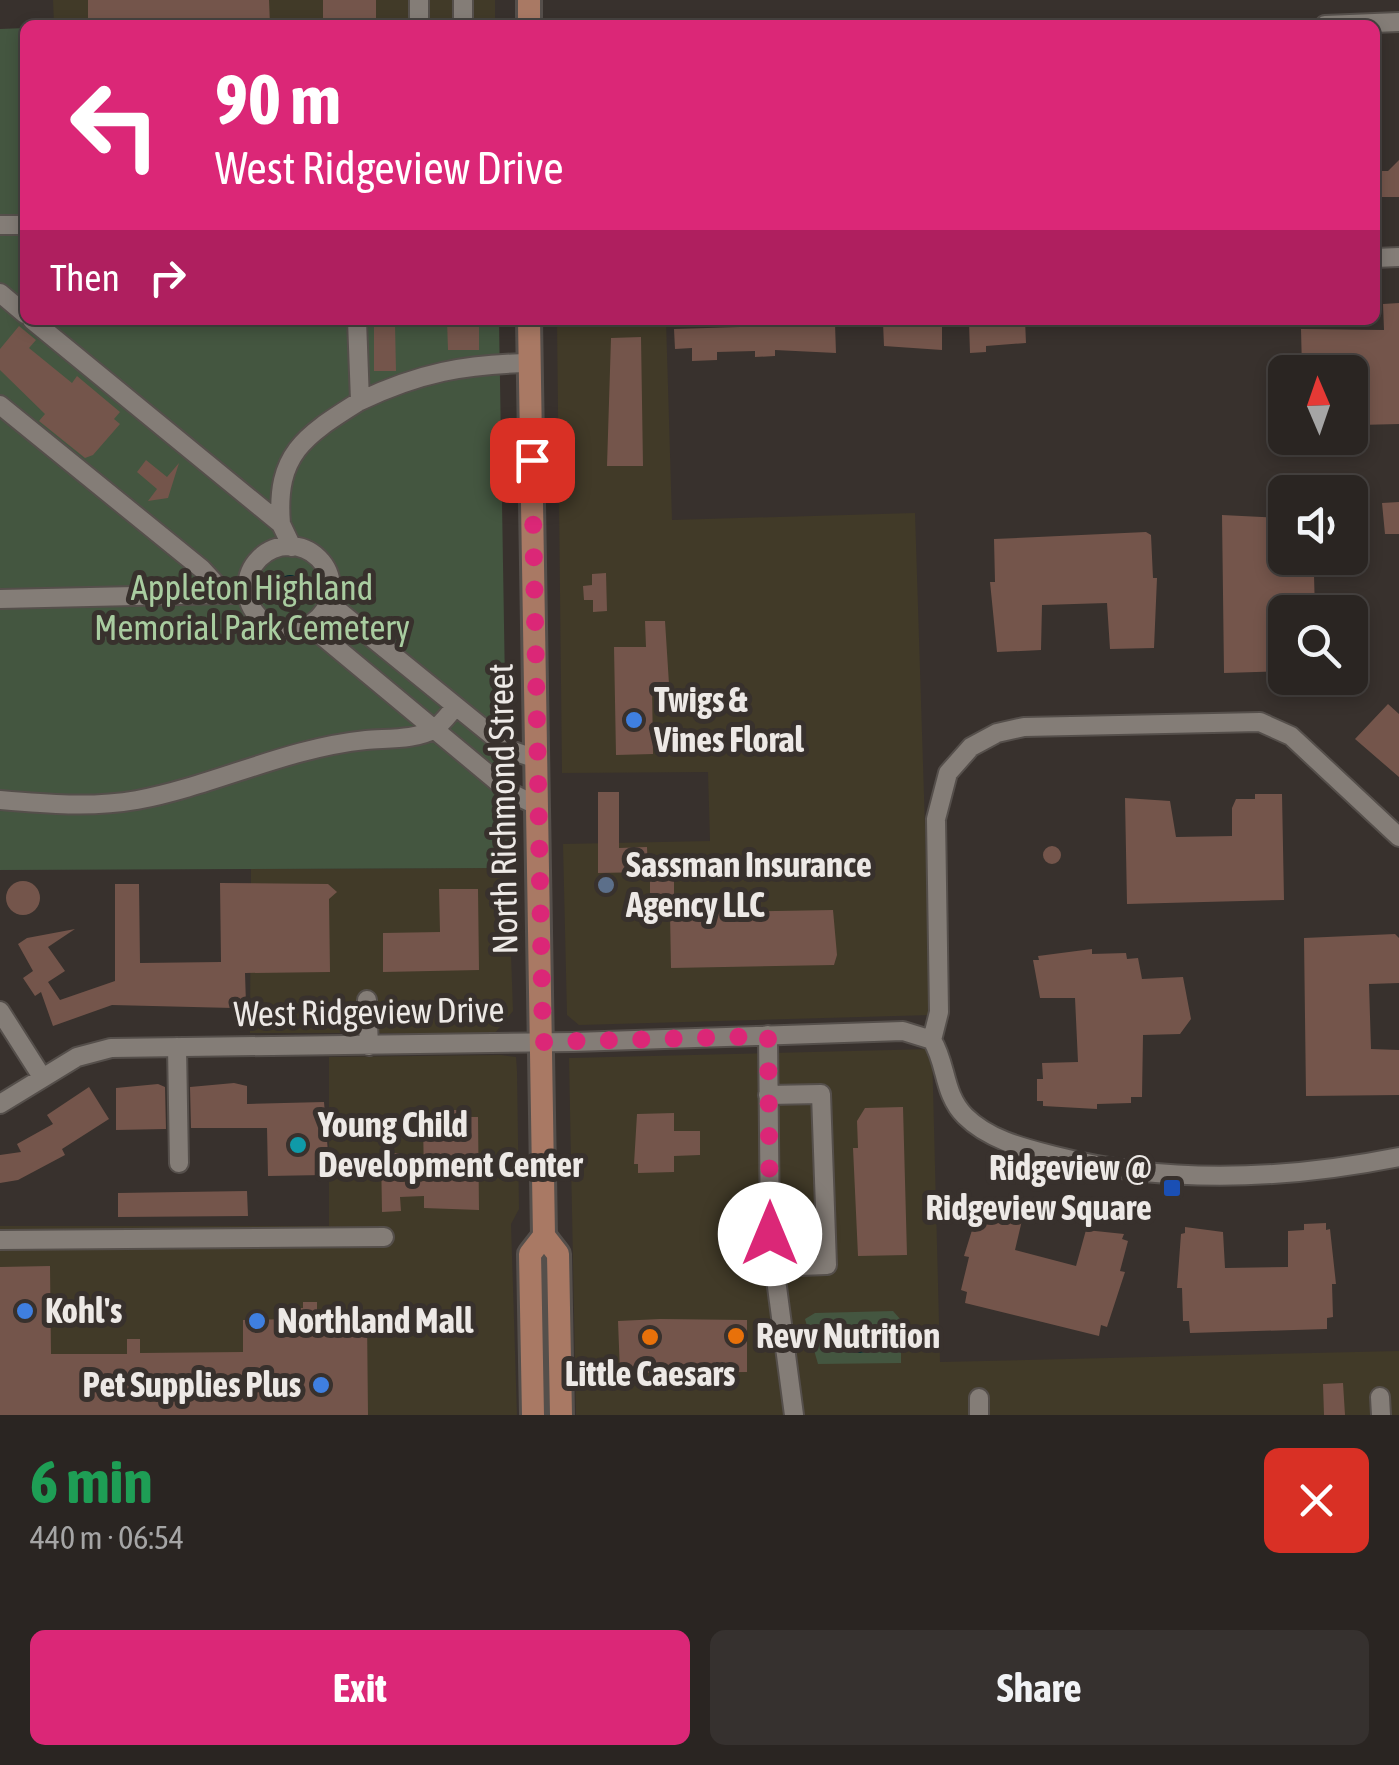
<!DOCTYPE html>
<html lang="en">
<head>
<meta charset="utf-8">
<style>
  body { margin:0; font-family:"Asap Condensed",sans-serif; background:#36312f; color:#f1f3f6; height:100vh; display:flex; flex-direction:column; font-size:38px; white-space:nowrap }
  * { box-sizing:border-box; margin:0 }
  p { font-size:32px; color:#a5a5a5 }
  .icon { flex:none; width:55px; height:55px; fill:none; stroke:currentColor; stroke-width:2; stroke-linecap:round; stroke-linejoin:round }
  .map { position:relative; height:1415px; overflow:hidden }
  .sheet { display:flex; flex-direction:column; background:#2a2522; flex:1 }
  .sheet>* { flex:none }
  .hud { position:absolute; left:20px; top:20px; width:1360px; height:305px; border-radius:15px; box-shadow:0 5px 15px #0003,0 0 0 2px #464240; background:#db2777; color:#fff; overflow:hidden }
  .needle { width:65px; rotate:358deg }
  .tools { position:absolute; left:1268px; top:355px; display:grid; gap:20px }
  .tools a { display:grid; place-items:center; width:100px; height:100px; border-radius:15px; background:#2a2522; box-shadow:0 5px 15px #0003,0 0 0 2px #464240; font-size:50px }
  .pin { position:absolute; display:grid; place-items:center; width:85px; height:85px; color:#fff; margin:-42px; border-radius:20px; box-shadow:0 5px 15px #0006 }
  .me { position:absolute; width:110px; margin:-55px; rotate:0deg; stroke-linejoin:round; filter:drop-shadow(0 0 8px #0008) }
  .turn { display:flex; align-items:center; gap:35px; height:210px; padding:0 30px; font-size:45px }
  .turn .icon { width:130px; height:130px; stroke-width:2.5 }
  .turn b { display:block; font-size:70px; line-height:85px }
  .then { display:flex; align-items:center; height:95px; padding:0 30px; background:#0003; gap:20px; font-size:38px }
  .round { display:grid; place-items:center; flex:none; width:105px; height:105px; border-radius:15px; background:#36312f }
  .overview { display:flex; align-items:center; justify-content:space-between; height:170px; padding:0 30px }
  h1 { font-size:60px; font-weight:700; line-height:75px; color:#1e9e55 }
  .primary-button { display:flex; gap:20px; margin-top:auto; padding:20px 30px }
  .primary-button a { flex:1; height:115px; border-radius:15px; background:#db2777; color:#fff; font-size:40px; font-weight:700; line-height:115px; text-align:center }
  .primary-button a+a { background:#36312f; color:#f1f3f6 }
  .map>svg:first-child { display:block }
</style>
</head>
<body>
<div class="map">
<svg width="1399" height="1415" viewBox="0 0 1399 1415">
  <rect width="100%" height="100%" fill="#38312d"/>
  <path fill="#413a28" d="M53,0H495V25H54Z
    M557,320H666L672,520L915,513L931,1015L579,1025L567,1015L563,844L710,841L708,772L562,773Z
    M508,868L513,1011L495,1033H250L251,869Z
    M932,1049L940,1362L1399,1351V1415H576L569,1058Z
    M501,1055L516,1057L517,1071L519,1209L511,1224L517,1415H0V1226H329V1057Z"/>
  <path fill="#445640" d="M25,28V320H499L508,868L0,870V29Z
    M893,1311L901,1320V1363L818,1364L805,1319L815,1313Z"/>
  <path fill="#01252f" d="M277 588a13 13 0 1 1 26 0a13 13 0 1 1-26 0Z
    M868,1322L886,1336L884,1349L859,1353L829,1350L825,1330Z"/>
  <path fill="#74554b" d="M88,0H269L270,25H88Z
    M323,0H376V25H323Z
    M1399,160V197H1375V171H1388Z
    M1399,303V424L1359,425L1357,372L1302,370L1301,329L1384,330L1383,304Z
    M447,320H479V350H448Z
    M942,320V350L884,346L883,322Z
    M1025,320L1026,343L986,346V352L970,353L969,322Z
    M374,324H395L396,371H374Z
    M835,324L836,353L775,350V356L755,357V351L717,352V360L692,361V348L675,349L674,329Z
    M19,326L36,340L29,348L72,383L77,376L120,412L114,419L120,424L93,455L85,458L39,421L45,414L0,370V349Z
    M641,337L643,466H607L611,338Z
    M146,460L167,477L179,463L168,498L148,501L157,489L137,472Z
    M1399,502V534H1385L1382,503Z
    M1222,515L1285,518L1287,575H1314L1315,612H1285V671L1224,673Z
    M1146,532L1151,535L1153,578H1157L1154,648L1110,649L1107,603L1042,605L1041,650L997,652L990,582H995L994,539Z
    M606,573L607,611L593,612V600H584L583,586L592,585V574Z
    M645,621H665L669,684H652L653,754L616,755L614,647H646Z
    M1388,704L1399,714V777L1355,739Z
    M598,792H619V848L647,847L648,872L598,873Z
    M1255,794H1282L1284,900L1127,904L1125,798L1170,801L1176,837L1232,836V808L1236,799H1255Z
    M1043 855a9 9 0 1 1 18 0a9 9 0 1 1-18 0Z
    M674,862V895H650V863Z
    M6 898a17 17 0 1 1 34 0a17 17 0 1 1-34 0Z
    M220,883L328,884L337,892L329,899L330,972L245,973L246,1004H233V1008L112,1005L53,1026L41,992L35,996L23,978L33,971L18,944L27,938L75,929L48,947L65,971L48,982L60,1000L115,981V884H139L140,963L221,962Z
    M439,889H478L479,970L383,972V933L440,932Z
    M833,910L837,955L834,965L671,968L670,913Z
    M1395,934L1399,938V983L1369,984L1371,1049L1399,1050V1095L1306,1096L1304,938Z
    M1092,949V954L1126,953L1127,959L1138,958L1142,979L1183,977L1191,1019L1180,1034L1143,1035L1142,1097H1131V1103L1097,1104V1109L1043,1106V1101H1037V1079H1043L1042,1063L1078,1062L1075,998H1040L1033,960H1039L1038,956Z
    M234,1083L247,1086V1104L324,1102L328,1153H324V1175L268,1176L267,1128H191L190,1087Z
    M158,1084L165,1087L166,1129L116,1130V1088Z
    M89,1087L109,1119L62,1149L65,1155L18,1180L0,1183V1155L21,1152L17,1144L53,1124L47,1115Z
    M903,1107L907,1255L858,1256L853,1148H858L857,1121L865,1108Z
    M448,1110H466L467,1117H478L479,1210L424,1208V1196L400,1197L401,1211L382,1212L381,1153H399L400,1182L424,1181L423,1121L449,1120Z
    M674,1113V1131H700V1155L674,1156V1172L638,1173V1164H634L637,1114Z
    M247,1191L248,1216L118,1217V1193Z
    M988,1200L1023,1216L1015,1250L1076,1266L1086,1230L1124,1234L1122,1239L1128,1241L1120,1271L1125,1272L1107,1327L1101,1325L1099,1336L965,1303L967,1292L961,1290L969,1257L964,1256L977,1214Z
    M1326,1223V1230L1330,1229L1336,1284H1332L1333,1317L1327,1318V1329L1190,1333L1189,1321H1183L1182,1288H1177L1181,1234L1185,1233V1227L1223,1232L1225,1268L1288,1267V1231L1304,1230V1224Z
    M50,1266L51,1354H127V1339H140V1353L243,1352V1320L294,1319V1308H303V1302H317V1319L367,1318L368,1415H0V1267Z
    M660,1319L747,1320V1372L620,1373L618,1321Z
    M1343,1383L1345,1415H1324L1323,1384Z"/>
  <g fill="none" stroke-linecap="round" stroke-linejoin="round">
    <defs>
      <path id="minor" d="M419,0V25
        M463,25V0
        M1325,25L1399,22
        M0,225H25
        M1375,258L1399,257
        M0,293L25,314
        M32,320L281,524L292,547
        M360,401C419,373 465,364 530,363
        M0,405L202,569L225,594H247
        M281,524C275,453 306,435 360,401L357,320
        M247 588a42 42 0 1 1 84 0a42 42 0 1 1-84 0Z
        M0,599L225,594
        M329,603L510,750L537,759
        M309,625L511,793L538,806
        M0,800C46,804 92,808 137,800C216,785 286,748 366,740C386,738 416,740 434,729C442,724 449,714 455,707
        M367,1000L369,1046
        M0,1011L42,1077
        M768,1035L770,1234L794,1415
        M932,1040L939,1012L936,819L948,773L971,747L997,733L1024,727L1260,722L1291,736L1399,837
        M932,1040C947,1064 943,1094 965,1116C989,1140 1024,1148 1055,1156C1169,1185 1284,1180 1399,1157
        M177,1047L179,1163
        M768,1095L821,1094L827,1265L772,1267
        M0,1104L77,1057L111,1048L574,1042L903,1031L932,1040
        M0,1240L384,1237
        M1380,1397L1381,1415
        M979,1398V1415"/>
      <path id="major" d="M529,0V25
        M529,320L544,1236L558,1254L561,1415
        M533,1415L530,1254L544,1236"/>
    </defs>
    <use href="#minor" stroke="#554f4b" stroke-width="22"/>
    <use href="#major" stroke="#554f4b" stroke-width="28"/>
    <use href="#minor" stroke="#847d77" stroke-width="18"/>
    <use href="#major" stroke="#a97964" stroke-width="22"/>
  </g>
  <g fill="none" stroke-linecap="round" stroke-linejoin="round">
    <path stroke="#db2777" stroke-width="18" stroke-dasharray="0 32.4" d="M532,460L543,1042L768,1036L770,1234"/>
  </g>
  <g fill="#3f7fe0" stroke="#38312d" stroke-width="4">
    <circle cx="634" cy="720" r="10"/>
    <circle cx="25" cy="1311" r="10"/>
    <circle cx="257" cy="1321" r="10"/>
    <circle cx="321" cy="1385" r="10"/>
  </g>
  <circle fill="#5c6f8a" stroke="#38312d" stroke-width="4" cx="606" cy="885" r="10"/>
  <circle fill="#0f9aa8" stroke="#38312d" stroke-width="4" cx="298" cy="1145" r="10"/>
  <rect fill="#1a4fb4" stroke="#38312d" stroke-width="4" x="1162" y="1178" width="20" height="20" rx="5"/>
  <g fill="#e8710a" stroke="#38312d" stroke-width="4">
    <circle cx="736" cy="1336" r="10"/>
    <circle cx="650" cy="1337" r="10"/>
  </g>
  <g text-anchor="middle" stroke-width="10" stroke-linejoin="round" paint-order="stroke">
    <g font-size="35" fill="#a9cda0" stroke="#38312d">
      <text x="252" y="600">Appleton Highland<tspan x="252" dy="40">Memorial Park Cemetery</tspan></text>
    </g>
    <g font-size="35" font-weight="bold" fill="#ede9e6" stroke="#38312d" text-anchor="start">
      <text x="654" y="712">Twigs &amp;<tspan x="654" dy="40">Vines Floral</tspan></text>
      <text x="626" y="877">Sassman Insurance<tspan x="626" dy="40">Agency LLC</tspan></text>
      <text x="318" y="1137">Young Child<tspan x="318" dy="40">Development Center</tspan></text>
      <text x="1152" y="1180" text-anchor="end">Ridgeview @<tspan x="1152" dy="40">Ridgeview Square</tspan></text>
      <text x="45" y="1323">Kohl's</text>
      <text x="277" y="1333">Northland Mall</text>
      <text x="756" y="1348">Revv Nutrition</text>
      <text x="650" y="1386" text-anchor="middle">Little Caesars</text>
      <text x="301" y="1397" text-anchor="end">Pet Supplies Plus</text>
    </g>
    <g font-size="35" fill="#ede9e6" stroke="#38312d">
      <text transform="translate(503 809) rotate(-91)" y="12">North Richmond Street</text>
      <text transform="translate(369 1012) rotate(-1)" y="12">West Ridgeview Drive</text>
    </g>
  </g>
</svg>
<div class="tools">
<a><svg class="needle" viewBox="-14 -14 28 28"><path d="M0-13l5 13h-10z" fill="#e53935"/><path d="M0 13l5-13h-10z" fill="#a5a5a5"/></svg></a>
<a><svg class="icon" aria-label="sound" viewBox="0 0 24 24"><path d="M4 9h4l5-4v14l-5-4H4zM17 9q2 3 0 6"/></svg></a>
<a><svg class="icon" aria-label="search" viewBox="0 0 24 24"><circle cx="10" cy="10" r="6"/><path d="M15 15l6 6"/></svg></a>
</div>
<div class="pin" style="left:532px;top:460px;background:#d93025"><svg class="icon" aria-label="arrive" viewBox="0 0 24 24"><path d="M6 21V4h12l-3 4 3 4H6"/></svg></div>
<svg class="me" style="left:770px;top:1234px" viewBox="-20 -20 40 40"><circle r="19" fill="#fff"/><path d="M0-13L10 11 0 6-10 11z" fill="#db2777"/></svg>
<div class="hud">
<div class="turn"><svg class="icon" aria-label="left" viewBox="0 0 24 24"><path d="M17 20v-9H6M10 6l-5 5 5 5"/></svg><div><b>90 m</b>West Ridgeview Drive</div></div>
<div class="then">Then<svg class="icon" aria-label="right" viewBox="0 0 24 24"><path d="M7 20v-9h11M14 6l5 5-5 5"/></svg></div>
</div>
</div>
<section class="sheet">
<div class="overview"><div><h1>6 min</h1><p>440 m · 06:54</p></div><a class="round" style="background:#d93025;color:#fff"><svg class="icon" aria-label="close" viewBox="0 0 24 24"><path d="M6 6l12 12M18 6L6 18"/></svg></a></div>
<div class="primary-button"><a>Exit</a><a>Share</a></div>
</section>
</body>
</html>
